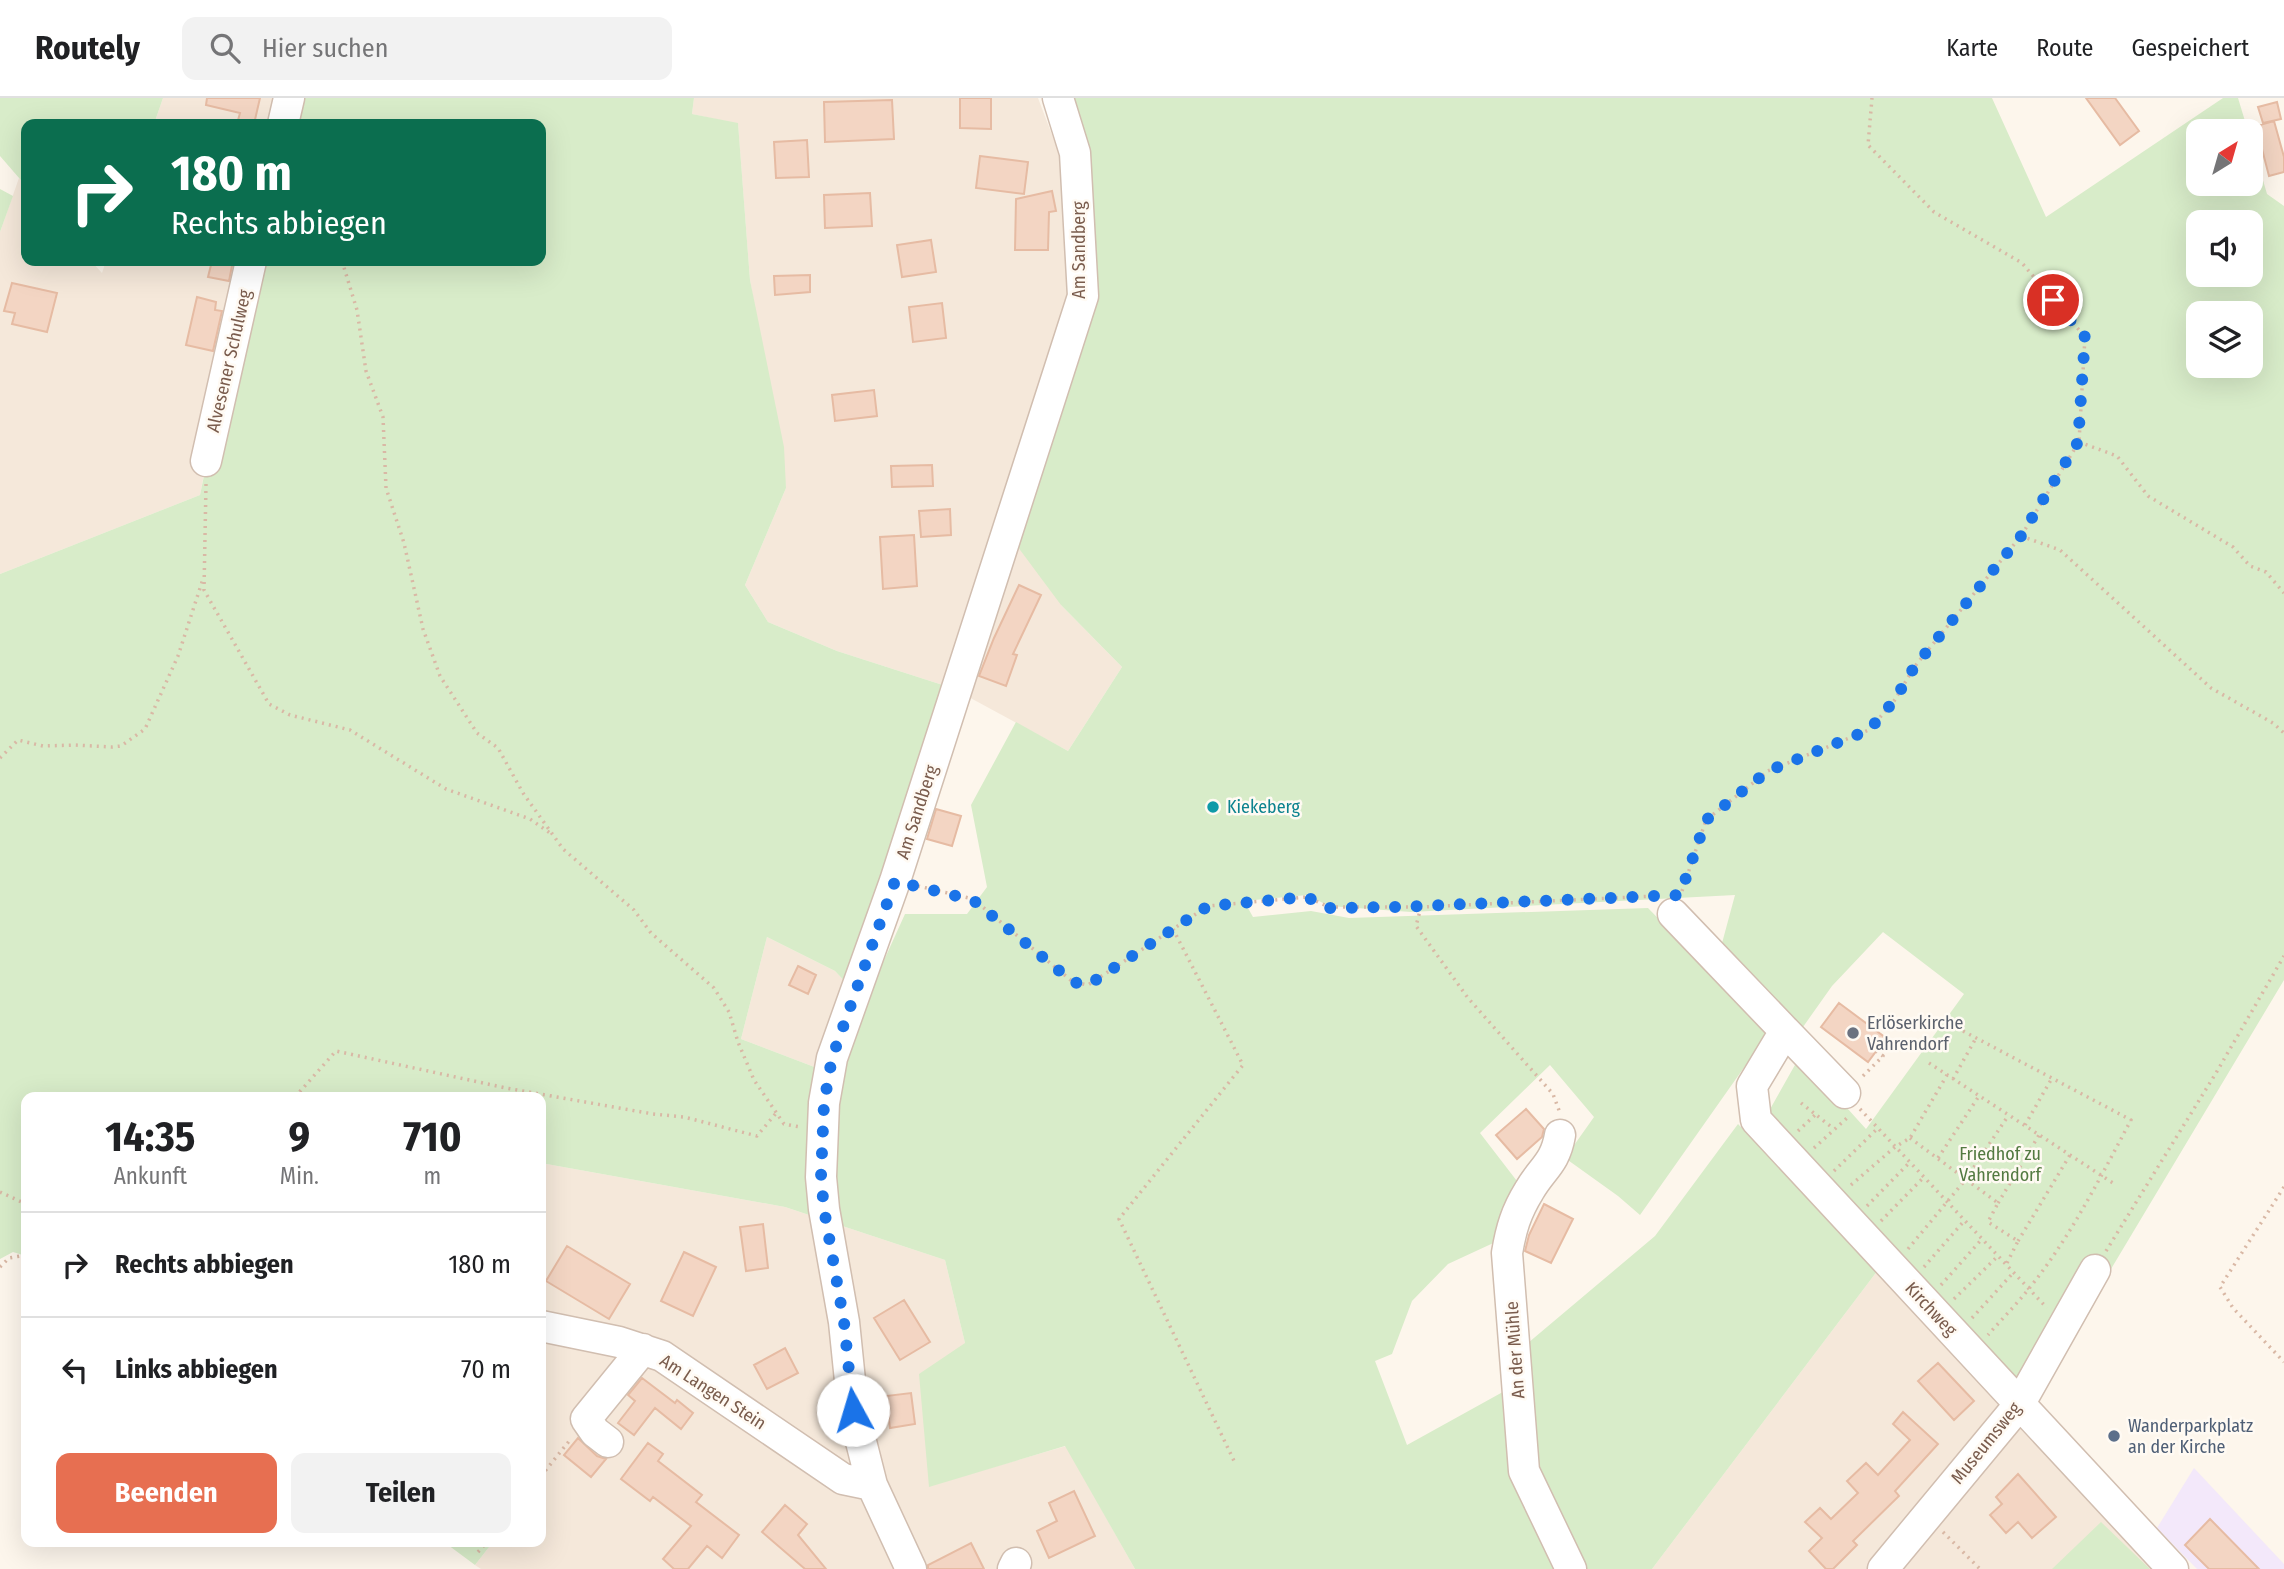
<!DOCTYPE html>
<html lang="de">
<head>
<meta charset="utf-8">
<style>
  body { margin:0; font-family:"Fira Sans Condensed",sans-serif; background:#f2f2f2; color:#202124; height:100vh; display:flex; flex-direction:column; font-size:26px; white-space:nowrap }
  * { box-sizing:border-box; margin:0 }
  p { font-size:23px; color:#757577 }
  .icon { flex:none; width:38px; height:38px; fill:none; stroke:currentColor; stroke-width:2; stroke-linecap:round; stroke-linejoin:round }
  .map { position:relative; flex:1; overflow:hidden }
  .side { position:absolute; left:21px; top:994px; width:525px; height:455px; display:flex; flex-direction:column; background:#fff; border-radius:14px; box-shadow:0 7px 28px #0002 }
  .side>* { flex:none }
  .top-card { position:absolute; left:21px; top:21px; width:525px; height:147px; border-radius:14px; box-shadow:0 7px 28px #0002; background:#0b6e4f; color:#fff; overflow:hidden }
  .needle { width:46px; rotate:37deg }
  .tools { position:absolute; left:2186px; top:21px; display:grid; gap:14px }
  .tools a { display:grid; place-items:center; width:77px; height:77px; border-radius:14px; background:#fff; box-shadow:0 7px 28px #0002; font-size:35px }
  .pin { position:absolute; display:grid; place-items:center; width:60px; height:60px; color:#fff; margin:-30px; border:4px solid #fff; border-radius:50%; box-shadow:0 2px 7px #0007 }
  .me { position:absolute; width:77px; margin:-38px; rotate:354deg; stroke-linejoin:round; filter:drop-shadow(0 0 5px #0008) }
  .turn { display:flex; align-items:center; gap:24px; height:147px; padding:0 35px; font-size:32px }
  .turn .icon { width:91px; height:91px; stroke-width:2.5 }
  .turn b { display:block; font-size:49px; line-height:60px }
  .eta { display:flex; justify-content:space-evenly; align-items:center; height:119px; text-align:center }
  .eta b { font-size:42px; font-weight:700; line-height:49px }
  .primary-button { display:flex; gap:14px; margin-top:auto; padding:14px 35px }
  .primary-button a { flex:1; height:80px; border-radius:14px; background:#e76f51; color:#fff; font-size:28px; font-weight:700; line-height:80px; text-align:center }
  .primary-button a+a { background:#f2f2f2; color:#202124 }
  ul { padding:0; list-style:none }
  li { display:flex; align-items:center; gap:21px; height:105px; padding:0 35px; border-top:2px solid #e0e0e0 }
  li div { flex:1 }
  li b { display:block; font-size:26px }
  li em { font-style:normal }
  header { display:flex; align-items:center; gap:42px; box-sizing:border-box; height:98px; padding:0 35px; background:#fff; border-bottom:2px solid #e0e0e0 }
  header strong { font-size:33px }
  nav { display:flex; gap:38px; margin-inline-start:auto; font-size:24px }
  .search { width:490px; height:63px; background:#f2f2f2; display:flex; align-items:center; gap:18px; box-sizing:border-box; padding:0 24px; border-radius:14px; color:#757577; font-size:26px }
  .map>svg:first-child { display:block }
</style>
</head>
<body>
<header>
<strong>Routely</strong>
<div class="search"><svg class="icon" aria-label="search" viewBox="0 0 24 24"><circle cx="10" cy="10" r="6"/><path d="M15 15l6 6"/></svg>Hier suchen</div>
<nav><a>Karte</a><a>Route</a><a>Gespeichert</a></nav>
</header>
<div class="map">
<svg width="2284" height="1471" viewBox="0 0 2284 1471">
  <rect width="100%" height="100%" fill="#fdf6ec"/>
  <path fill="#f5e8da" d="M163,0H277L272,26H154Z
    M694,0H1038L1065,71L1081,241L1061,507L1122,569L1068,653L952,590L837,553L768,524L745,487L786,390L750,182L738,26L692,16Z
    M19,80L26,88V163H91L102,175L106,163H245L200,397L0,476V134Z
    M767,839L835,873L851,890L817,970L741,941Z
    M541,1065L785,1109L945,1162L965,1245L929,1388L1066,1348L1135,1471H481L475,1467L493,1444H541Z
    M1878,1172L2155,1471H1652Z"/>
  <path fill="#f3e8fa" d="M2194,1370L2284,1466V1471H2197L2157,1430Z"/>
  <path fill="#d8ecc9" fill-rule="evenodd" d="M0,0H163L154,26H26V88L0,58Z
    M282,0H694L692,16L738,25L750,182L784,349L786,390L745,487L768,524L837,553L952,590L851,890L835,873L767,839L741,941L817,970L841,957L905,816H967L987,789L971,707L1016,624L1068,653L1122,569L1061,507L1012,441L1024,386L1086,240L1091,200L1069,0H1992L2046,119L2223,0H2238L2248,33H2198V86H2250L2251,41L2267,96L2284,108V882L2111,1171L2094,1161L2019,1283L1769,1013L1800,958L1866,1031L1964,896L1883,834L1832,888L1798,936L1718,860L1735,797L1411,814L1329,808L1307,797L1244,803L1253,819L1311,813L1349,820L1648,810L1769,934L1640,1117L1618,1098L1565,1060L1594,1019L1550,967L1480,1035L1520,1087L1502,1141L1448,1166L1412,1203L1392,1256L1375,1263L1407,1347L1510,1290L1558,1471H1135L1065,1348L929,1389L919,1276L965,1245L945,1162L785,1109L541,1065V999H26V1158L13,1154L0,1161V476L200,397L248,163H541V26H277ZM2198,124H2250V177H2198ZM2198,215H2250V268H2198Z
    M0,91L13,98L0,134Z
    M1738,1026L1878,1172L1652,1471H1585L1534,1367L1528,1245L1655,1138Z
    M2101,1424L2150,1471H2052Z
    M444,1444H493L475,1467Z"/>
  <path fill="#f3d5c3" stroke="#e6bba3" stroke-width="2" d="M207,0H260L254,26H237L240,15L206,7Z
    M960,0H991V31L960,30Z
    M2086,0H2115L2139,33L2120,47Z
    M892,2L894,41L825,44L824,4Z
    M2277,4L2281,21L2263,25L2258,9Z
    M2274,23L2284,59V74L2269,78L2256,28Z
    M807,42L809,79L776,80L774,44Z
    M980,58L1028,64L1024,96L976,90Z
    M1052,93L1056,113L1049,114L1048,152H1015L1016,101Z
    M870,95L872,128L825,130L824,97Z
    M931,142L936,174L902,179L897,147Z
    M212,163H233L229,183L208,179Z
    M810,177V194L775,197L774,178Z
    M12,185L57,195L47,234L12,226L15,215L4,213Z
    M197,199L216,204L215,212L222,213L213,253L186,247Z
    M942,205L946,240L913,244L909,209Z
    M874,292L877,318L835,323L832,297Z
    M932,367L933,388L892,389L891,368Z
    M950,411L951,437L921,439L919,413Z
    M914,437L917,488L883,491L880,439Z
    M1019,487L1041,497L1013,556L1017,557L1006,588L979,578L994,540Z
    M936,711L961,718L952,748L927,741Z
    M798,868L816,877L808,896L789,887Z
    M1839,905L1886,940L1868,964L1821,929Z
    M1526,1011L1544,1031L1542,1039L1517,1061L1496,1037Z
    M1544,1106L1573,1121L1551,1165L1525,1153L1529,1137Z
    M763,1126L768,1170L746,1173L740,1129Z
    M567,1148L630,1186L609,1221L546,1183Z
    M684,1154L716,1169L693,1218L661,1203Z
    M904,1202L930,1244L900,1262L874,1220Z
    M785,1250L798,1275L767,1291L754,1267Z
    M1938,1265L1974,1303L1954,1322L1918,1283Z
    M642,1280L675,1305L677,1302L693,1315L681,1331L655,1310L634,1337L618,1325L635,1303L628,1297Z
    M911,1295L915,1326L890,1330L886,1298Z
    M1903,1314L1938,1346L1895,1393L1899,1398L1853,1443L1857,1447L1833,1471H1826L1809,1453L1822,1440L1805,1424L1820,1410L1831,1421L1858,1395L1847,1383L1866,1365L1878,1377L1910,1342L1893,1326Z
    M578,1340L597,1358L606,1361L591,1379L564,1357Z
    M648,1345L663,1356L658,1363L702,1397L696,1404L739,1437L722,1460L707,1448L688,1471H674L663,1461L691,1428L653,1399L650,1403L621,1381Z
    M2018,1376L2056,1419L2032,1440L2018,1424L2006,1435L1990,1417L2002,1406L1996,1399Z
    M1074,1393L1095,1438L1049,1460L1037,1433L1057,1423L1049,1405Z
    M785,1407L807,1426L798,1437L826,1471H805L762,1434Z
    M2210,1421L2259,1471H2209L2185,1447Z
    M971,1445L984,1471H928V1467Z"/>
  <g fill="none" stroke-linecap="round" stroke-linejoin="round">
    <defs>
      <path id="minor" d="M283,26L289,0
        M206,363L251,163
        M1673,816L1785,933L1752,988L1756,1022L2173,1471
        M1785,933L1845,995
        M1560,1037C1555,1066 1542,1070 1529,1093C1516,1114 1511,1131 1507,1155L1524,1373L1571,1471
        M541,1228L619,1244L662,1258L843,1381L872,1387
        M608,1344L595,1334L586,1321L643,1251
        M911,1471L872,1387L853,1312L844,1224L824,1111L821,1079L824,1005L832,960L895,783L1083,198L1075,55L1058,0
        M1013,1471L1016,1465
        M1883,1471L2019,1307L2095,1172"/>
    </defs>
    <use href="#minor" stroke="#d1beb0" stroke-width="33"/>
    <path stroke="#d9b8a5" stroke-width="3.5" stroke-dasharray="2 5" stroke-linecap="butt" d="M342,163L357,212L366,273L383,319L386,390L404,445L423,531L440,578L477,635L498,650L523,695L563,751L634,812L651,835L714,890L729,914L738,944L754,982L784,1026L800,1029
      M2079,344L2117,358L2148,398L2233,449L2250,468L2266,474L2284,495
      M206,386L204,492L269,606L290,617L350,632L446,691L530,721L550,735
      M2021,438L2060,452L2211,590L2273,625L2284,635
      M0,660L18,642L43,648L75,647L112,649L121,648L145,631L178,558L203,481
      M918,788L973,801L1073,884L1088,887L1208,808L1307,799L1329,809H1421L1657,798
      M1682,793L1706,722L1768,673L1869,632L1894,603L1915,568L2021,438L2079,344L2085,239L2022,165L1934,114L1868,47L1872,0
      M1421,809L1416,828L1468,900L1553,996L1560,1015
      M1173,831L1243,967L1119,1121L1235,1365
      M1963,933L2131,1022C2100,1080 2069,1142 2027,1193C2015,1208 2001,1222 1988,1237
      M1929,965L2116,1087
      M1863,978L1883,958L1876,953
      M1953,981L1976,940
      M295,999L336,953L506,990L653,1016L684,1019L757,1038L777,1014
      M1801,1005L1834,1031
      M1860,1011L2047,1210
      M2025,1027L2052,980
      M1798,1033L1815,1017
      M1910,1040L1998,1105L1988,1124L2018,1143L2006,1167
      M1814,1050L1847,1020
      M1938,1060L1979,998
      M1834,1073L1878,1030
      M1851,1087L1895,1049L1910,1040L1947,977
      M2284,1089L2220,1189L2233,1210L2284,1264
      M0,1094L26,1106
      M1998,1105L2039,1037
      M1867,1108L1910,1064
      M1881,1123L1924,1079
      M2018,1143L2070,1057
      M1908,1151L1966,1081L2008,1018
      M2106,1153L2216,975L2284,858
      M0,1169L9,1160L26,1157
      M1924,1169L1964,1123
      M1941,1187L1982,1141
      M1954,1201L1998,1158
      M1972,1220L2013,1175
      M541,1378L570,1342
      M1943,1434L1980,1471
      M478,1454L487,1444"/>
    <use href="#minor" stroke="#fff" stroke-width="30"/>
  </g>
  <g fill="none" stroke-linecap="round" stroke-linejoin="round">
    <path stroke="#1a73e8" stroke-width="12" stroke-dasharray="0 21.6" d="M853,1312L844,1224L824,1111L821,1079L824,1005L832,960L895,783L973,802L1073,884L1088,887L1208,808L1307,799L1329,810L1398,809L1680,797L1706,722L1768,673L1869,632L1894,603L1915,568L2021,438L2078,344L2085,239L2053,202"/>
  </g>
  <circle fill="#0f9aa8" stroke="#fffaf3" stroke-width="2.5" cx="1213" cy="709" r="7"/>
  <circle fill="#6b7280" stroke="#fffaf3" stroke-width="2.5" cx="1853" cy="935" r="7"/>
  <circle fill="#5c6f8a" stroke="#fffaf3" stroke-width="2.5" cx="2114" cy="1338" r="7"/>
  <g text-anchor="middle" stroke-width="5" stroke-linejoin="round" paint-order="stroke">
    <g font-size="18" fill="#7a5c4d" stroke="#fffaf3">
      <text transform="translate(1079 152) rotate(-90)" y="6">Am Sandberg</text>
      <text transform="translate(229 263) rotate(-77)" y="6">Alvesener Schulweg</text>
      <text transform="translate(917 714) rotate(-72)" y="6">Am Sandberg</text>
      <text transform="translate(1931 1211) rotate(47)" y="6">Kirchweg</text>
      <text transform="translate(1515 1252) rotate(-94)" y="6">An der Mühle</text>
      <text transform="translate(713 1294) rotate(33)" y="6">Am Langen Stein</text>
      <text transform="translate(1986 1345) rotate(-51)" y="6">Museumsweg</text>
    </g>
    <g font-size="18" fill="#0d838f" stroke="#fffaf3" text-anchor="start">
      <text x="1227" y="715">Kiekeberg</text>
    </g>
    <g font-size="18" fill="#5b616d" stroke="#fffaf3" text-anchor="start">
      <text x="1867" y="931">Erlöserkirche<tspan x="1867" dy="21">Vahrendorf</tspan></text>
    </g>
    <g font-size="18" fill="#537a41" stroke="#fffaf3">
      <text x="2000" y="1062">Friedhof zu<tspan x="2000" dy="21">Vahrendorf</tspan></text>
    </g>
    <g font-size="18" fill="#4e5e75" stroke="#fffaf3" text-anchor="start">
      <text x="2128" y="1334">Wanderparkplatz<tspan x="2128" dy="21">an der Kirche</tspan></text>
    </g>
  </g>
</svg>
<div class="tools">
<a><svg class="needle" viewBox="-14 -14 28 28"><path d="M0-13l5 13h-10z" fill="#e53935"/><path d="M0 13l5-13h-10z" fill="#757577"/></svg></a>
<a><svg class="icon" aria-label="sound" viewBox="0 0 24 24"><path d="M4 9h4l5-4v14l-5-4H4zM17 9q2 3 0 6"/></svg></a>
<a><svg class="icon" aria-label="layers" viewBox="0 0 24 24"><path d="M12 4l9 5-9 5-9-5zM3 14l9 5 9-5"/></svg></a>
</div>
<div class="pin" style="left:2053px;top:202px;background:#d93025"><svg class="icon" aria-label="arrive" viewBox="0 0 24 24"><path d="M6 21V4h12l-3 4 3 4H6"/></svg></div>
<svg class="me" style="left:853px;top:1312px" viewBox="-20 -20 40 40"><circle r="19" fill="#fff"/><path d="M0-13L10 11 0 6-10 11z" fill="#1a73e8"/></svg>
<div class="top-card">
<div class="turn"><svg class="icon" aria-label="right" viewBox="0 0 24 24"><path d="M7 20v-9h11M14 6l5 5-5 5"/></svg><div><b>180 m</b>Rechts abbiegen</div></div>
</div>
<section class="side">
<div class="eta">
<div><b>14:35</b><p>Ankunft</p></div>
<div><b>9</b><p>Min.</p></div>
<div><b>710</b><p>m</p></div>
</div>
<ul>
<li><svg class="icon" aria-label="right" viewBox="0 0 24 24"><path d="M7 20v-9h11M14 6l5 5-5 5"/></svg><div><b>Rechts abbiegen</b></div><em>180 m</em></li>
<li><svg class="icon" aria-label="left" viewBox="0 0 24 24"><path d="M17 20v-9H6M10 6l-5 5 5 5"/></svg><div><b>Links abbiegen</b></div><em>70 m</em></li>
</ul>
<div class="primary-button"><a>Beenden</a><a>Teilen</a></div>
</section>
</div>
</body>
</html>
